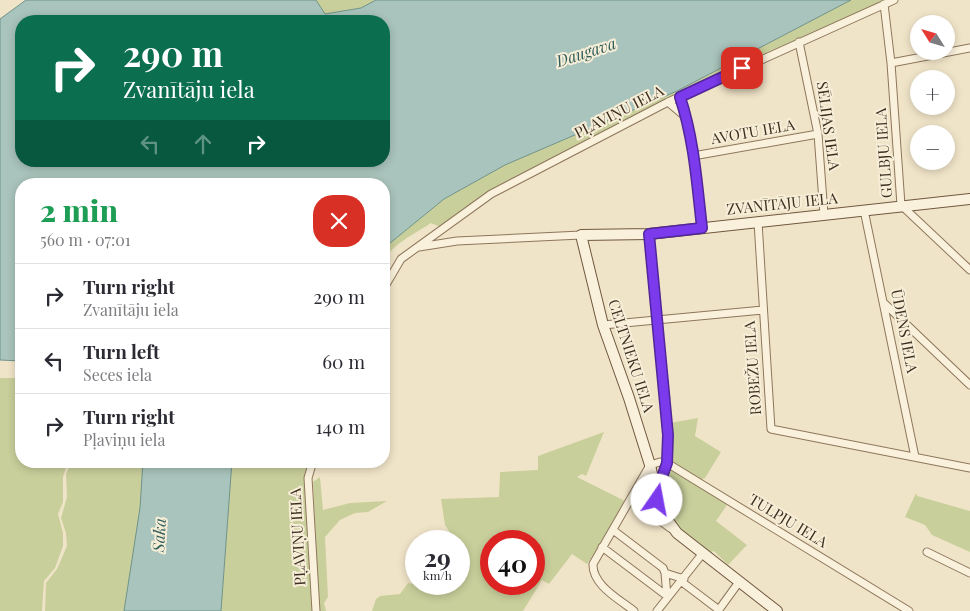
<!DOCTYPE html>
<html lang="en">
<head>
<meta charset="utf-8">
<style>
  body { margin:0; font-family:"Playfair Display",serif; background:#f2f2f3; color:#2b2b33; height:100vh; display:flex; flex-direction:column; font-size:19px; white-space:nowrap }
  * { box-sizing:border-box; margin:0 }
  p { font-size:16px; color:#7c7c81 }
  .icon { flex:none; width:28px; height:28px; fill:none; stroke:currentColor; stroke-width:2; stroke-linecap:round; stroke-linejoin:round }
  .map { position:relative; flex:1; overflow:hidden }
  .side { position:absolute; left:15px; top:178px; width:375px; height:290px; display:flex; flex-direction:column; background:#fff; border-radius:20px; box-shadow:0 2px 8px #0003 }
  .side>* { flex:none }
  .hud { position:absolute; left:15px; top:15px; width:375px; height:152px; border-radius:20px; box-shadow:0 2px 8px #0003; background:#0b6e4f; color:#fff; overflow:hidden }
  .needle { width:32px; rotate:307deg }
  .tools { position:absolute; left:910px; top:15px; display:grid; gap:10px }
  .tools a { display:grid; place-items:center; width:45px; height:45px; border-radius:50%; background:#fff; box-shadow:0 2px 8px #0003; font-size:25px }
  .speed { position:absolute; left:405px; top:530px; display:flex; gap:10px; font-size:25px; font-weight:700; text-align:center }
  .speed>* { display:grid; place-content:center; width:65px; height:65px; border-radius:50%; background:#fff; box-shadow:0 2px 8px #0003; line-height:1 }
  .speed small { font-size:12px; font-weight:400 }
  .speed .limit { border:8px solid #d22; background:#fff; color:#111 }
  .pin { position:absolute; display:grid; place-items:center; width:42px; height:42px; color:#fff; margin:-21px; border-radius:10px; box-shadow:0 2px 8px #0006 }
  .me { position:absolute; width:55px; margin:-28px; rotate:12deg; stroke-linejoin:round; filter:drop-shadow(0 0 4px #0008) }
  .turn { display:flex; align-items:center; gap:18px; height:105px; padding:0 25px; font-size:22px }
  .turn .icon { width:65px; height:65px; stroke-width:2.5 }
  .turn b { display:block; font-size:35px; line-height:42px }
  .lanes { display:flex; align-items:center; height:48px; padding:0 25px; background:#0003; justify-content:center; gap:25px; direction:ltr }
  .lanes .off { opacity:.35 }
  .round { display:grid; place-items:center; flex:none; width:52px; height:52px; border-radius:20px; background:#f2f2f3 }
  .head { display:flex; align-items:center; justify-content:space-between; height:85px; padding:0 25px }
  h1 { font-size:30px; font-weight:800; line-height:38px; color:#1e9e55 }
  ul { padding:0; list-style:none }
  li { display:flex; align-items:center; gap:15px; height:65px; padding:0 25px; border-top:1px solid #e1e1e2 }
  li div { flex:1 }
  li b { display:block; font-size:19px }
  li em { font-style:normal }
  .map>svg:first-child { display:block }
</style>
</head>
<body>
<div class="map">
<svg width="970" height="611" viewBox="0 0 970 611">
  <rect width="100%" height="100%" fill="#f0e4c8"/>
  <path fill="#c9cf9b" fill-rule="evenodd" d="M316,0H376L361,8L325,14Z
    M851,0H885L768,52L678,99L536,166L489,192L440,227L431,223C415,234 395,242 384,260V248L444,199L505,165L677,91Z
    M0,378H21V461H68L63,477V502L58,514L63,533V546L55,568L44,581L42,611H0Z
    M698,418L695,436L721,452L705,478L700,480L670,462V423Z
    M604,432L586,476L582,474L577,477L625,501L611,529L587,564L572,554L549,584L542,580L523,611H372L376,599L380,596L400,594L408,583L413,584L416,579V584H459V541H452L453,537L445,525L441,499L499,497L500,472L538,470V456ZM491,541H534V584H491Z
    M72,461H207L154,611H45L46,583L57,569L67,546L66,533L61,518L67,497L66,474Z
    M232,461H311L308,484L314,611H221Z
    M675,469L727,505L716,521L747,545L728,565L714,551L711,552C690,538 651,515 663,484C665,477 667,472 675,469Z
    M647,474L655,506L652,508L634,497Z
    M320,477L323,510L350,503L387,501L368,512L355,513L340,520L325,537L328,597L324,603L326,611H319L313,482Z
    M916,493L917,496L970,511V552L932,535L925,525L905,517Z"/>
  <path fill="#a9c4bc" stroke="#6f938a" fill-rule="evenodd" d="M26,0H316L325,14L361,8L376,0H851L677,91L505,165L444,199L384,248V184H21V361L0,360V19ZM21,21H384V161H21Z
    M143,461H232L221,611H124L140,508Z"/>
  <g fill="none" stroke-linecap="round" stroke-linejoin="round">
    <defs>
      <path id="street" d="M884,4L891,63L901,205L970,270
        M799,42L818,134L824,215
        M891,63L970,48
        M679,97C694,139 697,184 701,228
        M668,102L687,118
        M693,156L818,134
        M864,210L915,457
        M758,222L771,429L970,468
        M649,234L668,435L667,463L657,491
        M419,247L457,241L581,235
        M384,288L401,259L491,194L668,102L894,0
        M885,304L970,385
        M603,325L763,310
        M313,461L308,478L316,611
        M631,499L670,528
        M613,530L663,568L665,573L684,579
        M602,547L667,596L665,573
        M927,552L970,573
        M682,582L719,610
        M634,611C619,599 592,585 593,564L650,465L660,462L667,463L909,611
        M657,611L703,553
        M718,611L739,582"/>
      <path id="secondary" d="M777,611L677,533L660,510L650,465L629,398L603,325L581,235L649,234L970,199"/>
    </defs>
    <use href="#street" stroke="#8d765c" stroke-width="9"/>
    <use href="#secondary" stroke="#6f573f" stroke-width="12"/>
    <use href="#street" stroke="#faf1dc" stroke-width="7"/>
    <use href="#secondary" stroke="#faf1dc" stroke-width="10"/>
  </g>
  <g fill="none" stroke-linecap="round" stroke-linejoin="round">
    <defs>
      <path id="route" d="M657,500L656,494L667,463L668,435L649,234L702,228C697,184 694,139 680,97L742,68"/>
    </defs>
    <use href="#route" stroke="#51269a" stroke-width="12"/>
    <use href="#route" stroke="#7c3aed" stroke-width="9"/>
  </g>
  <g text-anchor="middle" stroke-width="4" stroke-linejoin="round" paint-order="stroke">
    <g font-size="15" fill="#3d2e20" stroke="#f7eed8">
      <text transform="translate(619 112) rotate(-27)" y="5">PĻAVIŅU IELA</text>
      <text transform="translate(828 126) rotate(82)" y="5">SĒLIJAS IELA</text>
      <text transform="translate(753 132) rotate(-10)" y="5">AVOTU IELA</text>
      <text transform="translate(884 153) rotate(-94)" y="5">GULBJU IELA</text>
      <text transform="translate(782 204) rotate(-6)" y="5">ZVANĪTĀJU IELA</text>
      <text transform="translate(904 331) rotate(79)" y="5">ŪDENS IELA</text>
      <text transform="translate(631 356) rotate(72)" y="5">CELTNIEKU IELA</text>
      <text transform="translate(753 368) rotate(-94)" y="5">ROBEŽU IELA</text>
      <text transform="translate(788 521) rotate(31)" y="5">TULPJU IELA</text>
      <text transform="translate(298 537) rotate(-93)" y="5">PĻAVIŅU IELA</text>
    </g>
    <g font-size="16" font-style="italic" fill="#2f5d5a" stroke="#f7eed8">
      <text transform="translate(586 52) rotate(-18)" y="6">Daugava</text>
      <text transform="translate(159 535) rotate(-87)" y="6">Saka</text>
    </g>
  </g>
</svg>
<div class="tools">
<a><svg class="needle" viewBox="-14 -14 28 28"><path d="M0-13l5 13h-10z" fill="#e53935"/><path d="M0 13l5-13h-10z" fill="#7c7c81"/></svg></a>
<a>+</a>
<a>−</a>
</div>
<div class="speed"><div>29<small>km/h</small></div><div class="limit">40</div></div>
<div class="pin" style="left:742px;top:68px;background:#d93025"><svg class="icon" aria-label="arrive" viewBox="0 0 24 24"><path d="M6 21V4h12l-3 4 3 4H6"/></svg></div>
<svg class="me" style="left:657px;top:500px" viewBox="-20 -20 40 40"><circle r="19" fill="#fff"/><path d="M0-13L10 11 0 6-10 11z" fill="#7c3aed"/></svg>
<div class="hud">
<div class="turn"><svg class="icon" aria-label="right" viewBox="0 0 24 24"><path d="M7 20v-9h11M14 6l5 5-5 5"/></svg><div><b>290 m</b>Zvanītāju iela</div></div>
<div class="lanes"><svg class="icon off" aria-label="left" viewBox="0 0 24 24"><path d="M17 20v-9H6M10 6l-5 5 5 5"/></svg><svg class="icon off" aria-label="ahead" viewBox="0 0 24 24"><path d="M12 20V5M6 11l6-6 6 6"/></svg><svg class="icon" aria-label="right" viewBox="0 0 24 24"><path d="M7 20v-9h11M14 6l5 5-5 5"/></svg></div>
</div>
<section class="side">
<div class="head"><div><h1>2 min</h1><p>560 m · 07:01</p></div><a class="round" style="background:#d93025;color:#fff"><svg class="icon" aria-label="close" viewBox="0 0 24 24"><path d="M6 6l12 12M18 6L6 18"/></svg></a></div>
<ul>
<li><svg class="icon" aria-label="right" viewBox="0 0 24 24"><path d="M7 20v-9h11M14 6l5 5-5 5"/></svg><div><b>Turn right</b><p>Zvanītāju iela</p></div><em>290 m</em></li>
<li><svg class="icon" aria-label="left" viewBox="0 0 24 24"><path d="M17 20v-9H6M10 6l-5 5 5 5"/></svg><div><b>Turn left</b><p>Seces iela</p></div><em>60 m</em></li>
<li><svg class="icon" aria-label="right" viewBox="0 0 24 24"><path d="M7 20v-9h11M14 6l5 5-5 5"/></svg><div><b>Turn right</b><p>Pļaviņu iela</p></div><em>140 m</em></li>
</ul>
</section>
</div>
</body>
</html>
